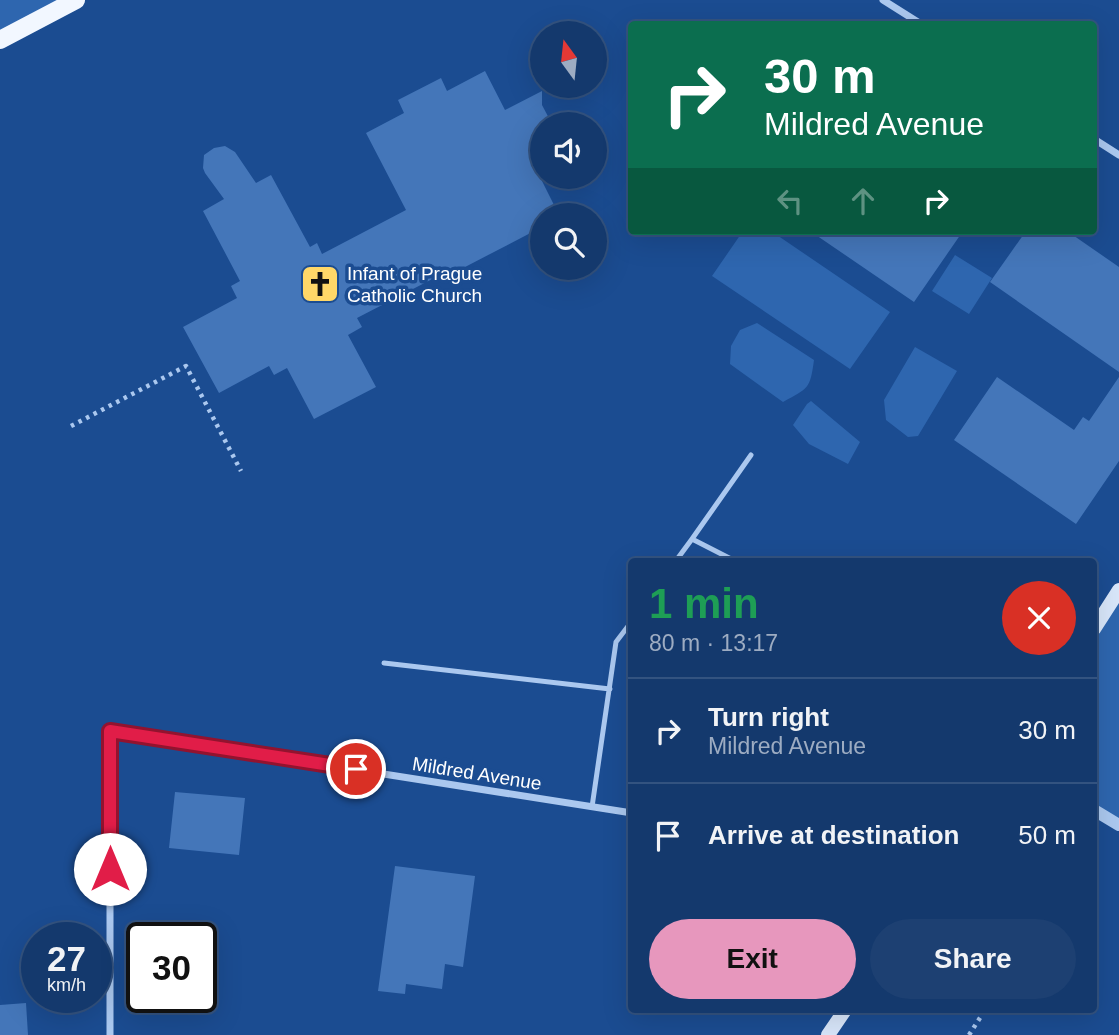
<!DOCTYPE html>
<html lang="en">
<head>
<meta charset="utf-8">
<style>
  body { margin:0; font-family:Helvetica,sans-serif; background:#1d4072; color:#f1f3f6; height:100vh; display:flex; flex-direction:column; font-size:26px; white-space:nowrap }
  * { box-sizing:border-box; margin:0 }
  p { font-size:23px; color:#9dacc2 }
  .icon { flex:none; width:38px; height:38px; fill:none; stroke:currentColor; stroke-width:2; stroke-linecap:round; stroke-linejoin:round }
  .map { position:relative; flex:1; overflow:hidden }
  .details { position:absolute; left:628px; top:558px; width:469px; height:455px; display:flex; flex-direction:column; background:#14396d; border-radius:7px; box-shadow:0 7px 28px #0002,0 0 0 2px #335380 }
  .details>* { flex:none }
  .guide { position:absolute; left:628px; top:21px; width:469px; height:214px; border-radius:7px; box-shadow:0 7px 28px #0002,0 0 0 2px #335380; background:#0b6e4f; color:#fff; overflow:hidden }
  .needle { width:46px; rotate:345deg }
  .tools { position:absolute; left:530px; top:21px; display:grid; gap:14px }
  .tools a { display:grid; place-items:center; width:77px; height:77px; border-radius:50%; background:#14396d; box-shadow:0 7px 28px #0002,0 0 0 2px #335380; font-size:35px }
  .speed { position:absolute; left:21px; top:922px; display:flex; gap:14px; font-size:35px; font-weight:700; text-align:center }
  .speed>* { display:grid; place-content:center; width:91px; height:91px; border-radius:50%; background:#14396d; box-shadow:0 7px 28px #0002,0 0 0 2px #335380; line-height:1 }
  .speed small { font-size:18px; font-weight:400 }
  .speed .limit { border:4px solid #111; border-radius:10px; background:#fff; color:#111 }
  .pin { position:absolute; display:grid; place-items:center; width:60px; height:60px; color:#fff; margin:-30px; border:4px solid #fff; border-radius:50%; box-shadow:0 2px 7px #0007 }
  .me { position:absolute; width:77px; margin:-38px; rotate:0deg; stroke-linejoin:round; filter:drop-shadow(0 0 5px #0008) }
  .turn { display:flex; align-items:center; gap:24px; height:147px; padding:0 21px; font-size:32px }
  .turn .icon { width:91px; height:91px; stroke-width:2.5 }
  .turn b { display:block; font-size:49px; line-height:60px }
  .lanes { display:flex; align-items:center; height:66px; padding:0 21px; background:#0003; justify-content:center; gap:35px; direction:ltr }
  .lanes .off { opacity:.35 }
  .round { display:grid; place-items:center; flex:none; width:74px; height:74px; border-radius:37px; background:#1d4072 }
  .headline { display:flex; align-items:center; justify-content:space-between; height:119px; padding:0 21px }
  h1 { font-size:42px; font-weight:700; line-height:52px; color:#1e9e55 }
  .action { display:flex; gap:14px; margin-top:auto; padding:14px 21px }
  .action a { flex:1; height:80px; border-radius:42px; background:#e797bd; color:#111; font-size:28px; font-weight:700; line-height:80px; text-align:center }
  .action a+a { background:#1d4072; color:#f1f3f6 }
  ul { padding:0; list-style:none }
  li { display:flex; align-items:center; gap:21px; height:105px; padding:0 21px; border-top:2px solid #335380 }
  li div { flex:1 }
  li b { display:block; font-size:26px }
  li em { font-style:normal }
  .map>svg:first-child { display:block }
</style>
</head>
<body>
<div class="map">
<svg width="1119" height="1035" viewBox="0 0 1119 1035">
  <rect width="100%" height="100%" fill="#1b4c91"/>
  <path fill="#2e66af" d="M0,0H76L0,40Z
    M743,231H771L890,312L850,369L712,276Z
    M955,255L992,278L969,314L932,291Z
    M757,323L814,360C810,390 808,388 783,402L730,364L731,346L740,330Z
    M915,347L957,371L918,436L908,437L886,420L884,400Z
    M811,401L860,442L848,464L809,444L793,425L807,404Z
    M1119,590V825L1094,810V629Z"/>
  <path fill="#4476b9" d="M485,71L505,110L542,91V105L552,124H542V178L541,179L559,215H542V227L442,279L440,275L357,318L362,327L348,335L376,387L314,419L287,368L274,375L269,366L219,393L183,327L237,298L231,286L240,281L203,211L224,199L205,173L203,168L204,155L214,148L225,146L235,152L256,183L271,175L310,247L317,243L322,254L406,210L366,133L404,113L398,100L441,78L447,91Z
    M810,231H963L914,302Z
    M1026,231H1067L1119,267V372L990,282Z
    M997,377L1074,430L1083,417L1089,421L1119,377V461L1076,524L954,440Z
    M175,792L245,798L239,855L169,848Z
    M395,866L475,876L463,967L445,964L442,989L406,984L405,994L378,991Z
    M26,1003L28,1035H0V1005Z"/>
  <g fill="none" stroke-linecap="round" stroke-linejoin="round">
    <path stroke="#abc8ef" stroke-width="4.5" stroke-dasharray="3.5 5" stroke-linecap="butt" d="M71,426L186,366L241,471
      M969,1035L985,1010"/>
    <path stroke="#abc8ef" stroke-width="5" d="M692,539L751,455
      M675,562L692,539L737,562
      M384,663L610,689
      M592,807L616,642L632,621"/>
    <path stroke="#abc8ef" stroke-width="7" d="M883,0L921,24
      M1094,139L1119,155
      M110,1035V731L632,813"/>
    <path stroke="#abc8ef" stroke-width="12" d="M1094,810L1119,825"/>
    <path stroke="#d8e6fa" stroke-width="14" d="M1094,629L1119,590
      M828,1035L845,1010"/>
    <path stroke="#f2f7ff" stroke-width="18" d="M0,40L76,0"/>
  </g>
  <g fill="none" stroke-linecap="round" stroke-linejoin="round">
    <defs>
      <path id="route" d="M110,869V731L356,769"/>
    </defs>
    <use href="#route" stroke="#92132f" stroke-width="18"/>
    <use href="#route" stroke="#e11d48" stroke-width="12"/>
  </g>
  <defs>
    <symbol id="church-square" viewBox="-11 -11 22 22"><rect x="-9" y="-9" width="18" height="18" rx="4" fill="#ffd768" stroke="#1b4c91"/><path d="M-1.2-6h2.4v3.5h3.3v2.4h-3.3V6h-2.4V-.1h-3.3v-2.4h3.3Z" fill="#111"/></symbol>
  </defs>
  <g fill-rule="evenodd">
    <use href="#church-square" x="298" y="262" width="44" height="44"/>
  </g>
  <g text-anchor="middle" stroke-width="7" stroke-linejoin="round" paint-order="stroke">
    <g font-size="19" fill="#fff" stroke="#1b4c91" text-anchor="start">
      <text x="347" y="280">Infant of Prague<tspan x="347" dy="22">Catholic Church</tspan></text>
    </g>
    <g font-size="19" fill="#fff" stroke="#1b4c91">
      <text transform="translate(477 773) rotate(9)" y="7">Mildred Avenue</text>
    </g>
  </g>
</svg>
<div class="tools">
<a><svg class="needle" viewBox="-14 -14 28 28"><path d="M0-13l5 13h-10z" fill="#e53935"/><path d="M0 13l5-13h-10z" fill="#9dacc2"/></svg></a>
<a><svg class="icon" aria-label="sound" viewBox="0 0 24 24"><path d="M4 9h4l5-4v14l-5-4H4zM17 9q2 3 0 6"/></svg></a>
<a><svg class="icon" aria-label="search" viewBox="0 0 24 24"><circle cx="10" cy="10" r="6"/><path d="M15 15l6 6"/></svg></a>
</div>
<div class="speed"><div>27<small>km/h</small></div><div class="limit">30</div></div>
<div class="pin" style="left:356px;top:769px;background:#d93025"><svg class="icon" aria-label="arrive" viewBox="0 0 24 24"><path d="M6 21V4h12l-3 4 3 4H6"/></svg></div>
<svg class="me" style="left:110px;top:869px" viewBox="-20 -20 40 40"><circle r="19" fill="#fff"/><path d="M0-13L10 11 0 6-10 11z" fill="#e11d48"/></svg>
<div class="guide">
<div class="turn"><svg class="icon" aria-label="right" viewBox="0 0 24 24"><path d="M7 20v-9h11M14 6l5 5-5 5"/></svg><div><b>30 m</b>Mildred Avenue</div></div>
<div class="lanes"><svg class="icon off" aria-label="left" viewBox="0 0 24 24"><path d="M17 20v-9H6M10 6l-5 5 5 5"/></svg><svg class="icon off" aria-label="ahead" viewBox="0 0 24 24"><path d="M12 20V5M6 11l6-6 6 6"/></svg><svg class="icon" aria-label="right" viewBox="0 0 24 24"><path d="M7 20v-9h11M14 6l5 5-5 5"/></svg></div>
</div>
<section class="details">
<div class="headline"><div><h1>1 min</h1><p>80 m · 13:17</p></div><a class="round" style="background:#d93025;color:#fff"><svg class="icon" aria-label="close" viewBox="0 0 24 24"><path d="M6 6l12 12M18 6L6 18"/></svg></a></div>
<ul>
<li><svg class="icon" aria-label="right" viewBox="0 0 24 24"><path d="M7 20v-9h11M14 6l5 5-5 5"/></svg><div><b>Turn right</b><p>Mildred Avenue</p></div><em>30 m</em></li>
<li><svg class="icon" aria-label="arrive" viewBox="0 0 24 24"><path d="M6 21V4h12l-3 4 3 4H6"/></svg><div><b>Arrive at destination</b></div><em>50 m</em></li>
</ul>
<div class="action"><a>Exit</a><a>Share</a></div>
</section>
</div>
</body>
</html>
